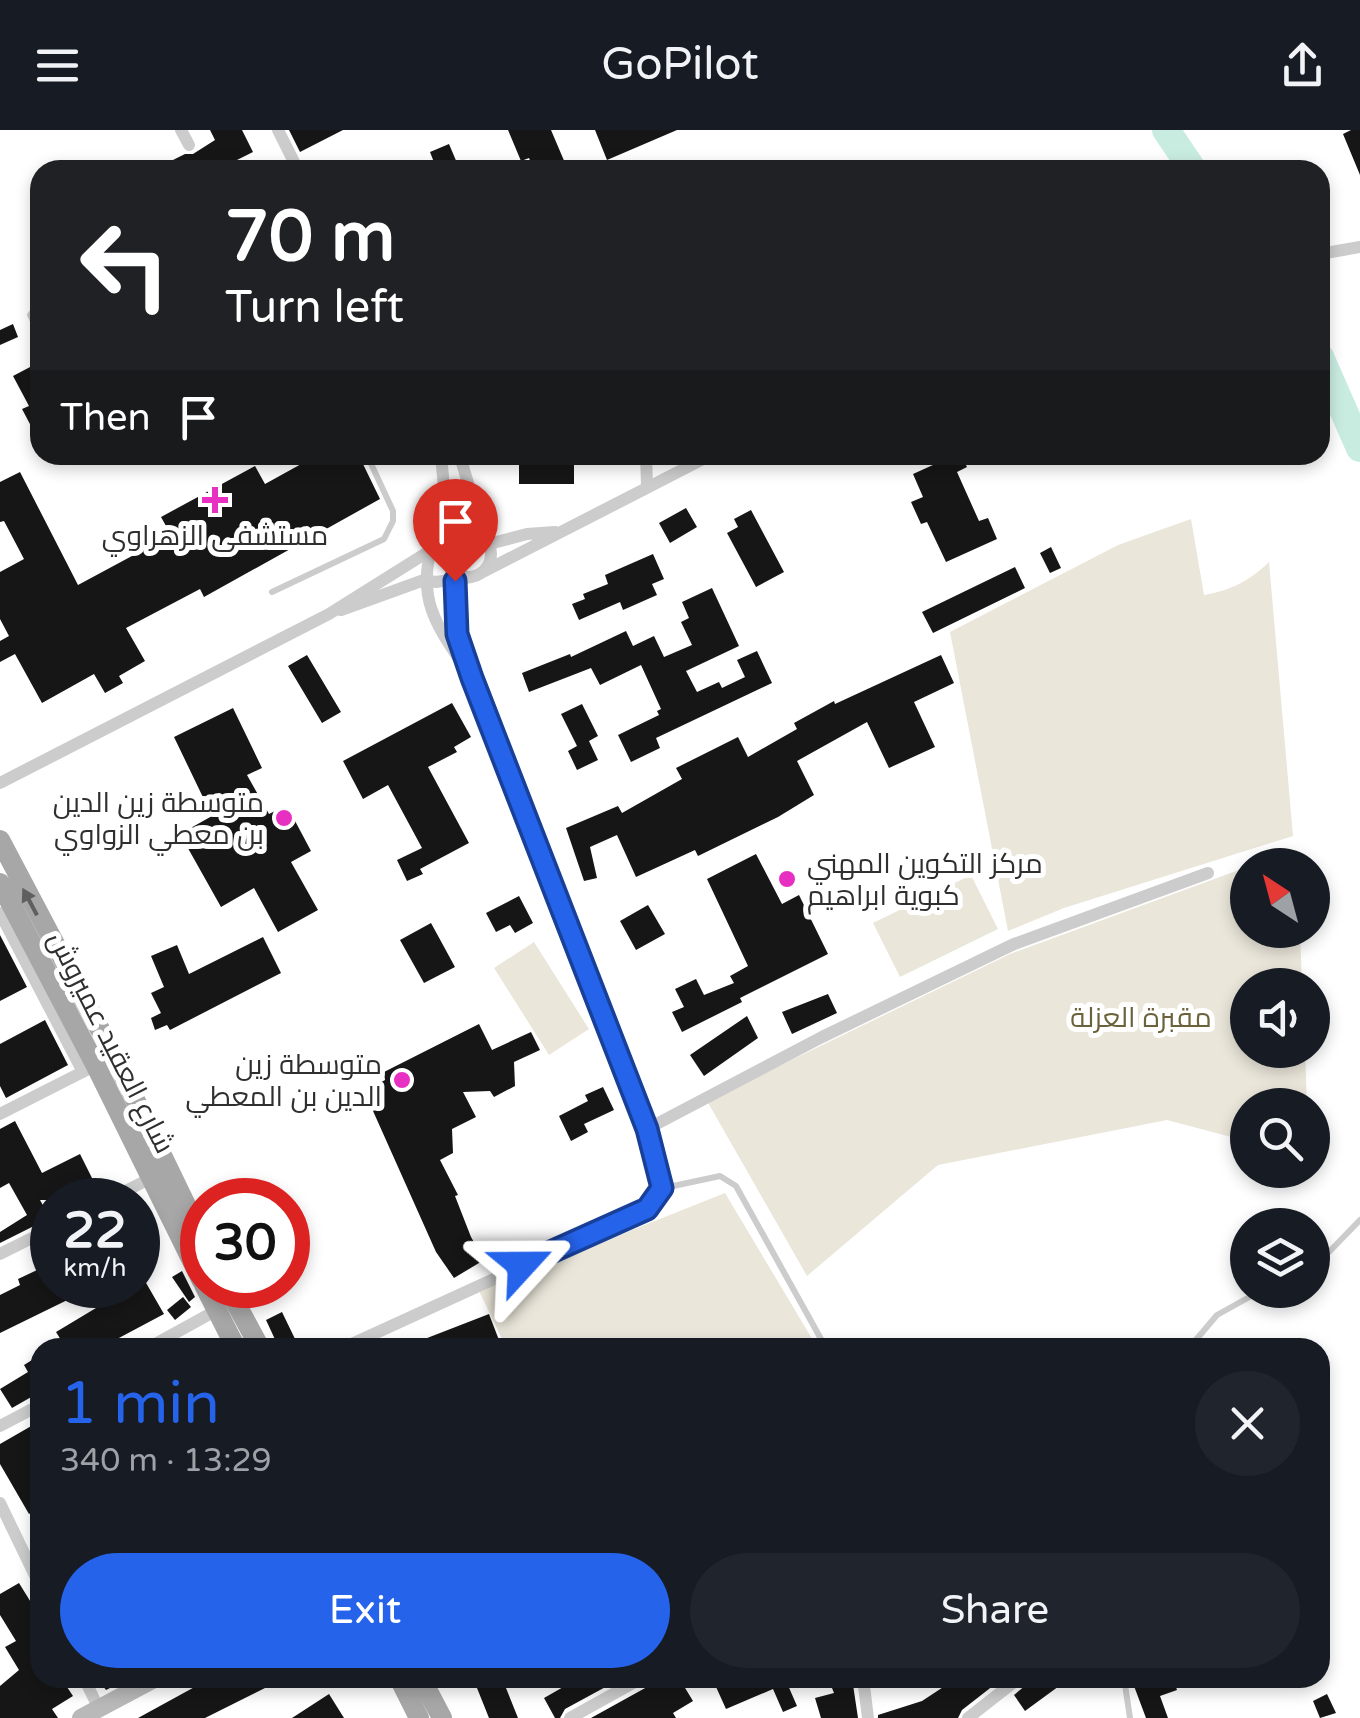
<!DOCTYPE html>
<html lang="en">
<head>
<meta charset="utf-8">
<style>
  body { margin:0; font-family:"Varela Round",Cairo,sans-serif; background:#20242c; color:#f1f3f6; height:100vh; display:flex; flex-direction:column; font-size:38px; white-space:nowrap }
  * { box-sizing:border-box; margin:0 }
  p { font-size:32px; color:#9ea1a6 }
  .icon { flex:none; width:55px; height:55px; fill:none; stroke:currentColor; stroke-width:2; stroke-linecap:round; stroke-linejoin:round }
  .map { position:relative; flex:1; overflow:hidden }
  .side { position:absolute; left:30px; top:1208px; width:1300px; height:350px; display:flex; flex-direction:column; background:#171b24; border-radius:30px; box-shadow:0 5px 15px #0003 }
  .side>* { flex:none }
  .guide { position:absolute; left:30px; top:30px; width:1300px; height:305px; border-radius:30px; box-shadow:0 5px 15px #0003; background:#202124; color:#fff; overflow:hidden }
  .needle { width:65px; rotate:324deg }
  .buttons { position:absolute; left:1230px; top:718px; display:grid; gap:20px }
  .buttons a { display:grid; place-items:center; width:100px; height:100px; border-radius:50%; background:#171b24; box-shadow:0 5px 15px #0003; font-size:50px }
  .speed { position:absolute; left:30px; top:1048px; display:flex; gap:20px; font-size:50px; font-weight:700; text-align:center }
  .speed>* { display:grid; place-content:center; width:130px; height:130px; border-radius:50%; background:#171b24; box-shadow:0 5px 15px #0003; line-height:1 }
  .speed small { font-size:25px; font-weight:400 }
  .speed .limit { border:15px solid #d22; background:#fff; color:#111 }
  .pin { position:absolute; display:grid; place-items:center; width:85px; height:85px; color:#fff; margin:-102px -42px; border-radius:50% 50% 50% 0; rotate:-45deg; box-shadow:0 0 10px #0007 }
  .pin .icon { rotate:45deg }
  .me { position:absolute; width:110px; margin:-55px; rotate:66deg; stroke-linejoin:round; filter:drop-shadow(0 0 8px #0008) }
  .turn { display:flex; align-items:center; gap:35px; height:210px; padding:0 30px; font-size:45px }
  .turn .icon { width:130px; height:130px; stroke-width:2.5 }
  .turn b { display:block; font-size:70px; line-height:85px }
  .then { display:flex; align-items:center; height:95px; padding:0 30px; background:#0003; gap:20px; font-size:38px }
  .round { display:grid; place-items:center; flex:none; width:105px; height:105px; border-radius:52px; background:#20242c }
  .headline { display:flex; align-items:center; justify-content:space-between; height:170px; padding:0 30px }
  h1 { font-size:60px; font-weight:600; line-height:75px; color:#2563eb }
  .primary-button { display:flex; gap:20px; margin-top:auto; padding:20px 30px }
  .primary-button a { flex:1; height:115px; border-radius:60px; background:#2563eb; color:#fff; font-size:40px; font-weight:600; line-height:115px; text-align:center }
  .primary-button a+a { background:#20242c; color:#f1f3f6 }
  header { display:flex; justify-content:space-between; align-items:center; height:130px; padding:0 30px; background:#171b24; font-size:45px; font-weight:600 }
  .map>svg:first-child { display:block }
</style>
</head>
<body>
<header><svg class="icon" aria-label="menu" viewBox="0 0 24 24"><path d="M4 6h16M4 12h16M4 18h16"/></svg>GoPilot<svg class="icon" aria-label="share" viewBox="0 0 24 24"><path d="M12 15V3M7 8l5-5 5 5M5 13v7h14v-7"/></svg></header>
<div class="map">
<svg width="1360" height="1588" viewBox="0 0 1360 1588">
  <rect width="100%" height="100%" fill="#fff"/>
  <path fill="#eae6da" d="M1191,389L1204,465C1232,460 1249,451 1269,432L1293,706L1064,778L1008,801L950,502L1118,415Z
    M1247,737L1248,800H1300L1302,855H1248V920H1305L1307,975H1248L1247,1003L1231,1007L1167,990L938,1035L807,1146L707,971L1010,824Z
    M971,745L998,799L900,847L873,793Z
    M534,812L589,899L549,925L494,838Z
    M725,1063L817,1217H506L479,1161Z"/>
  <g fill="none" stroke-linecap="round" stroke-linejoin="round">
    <path stroke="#c9ece1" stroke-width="28" d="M1166,0L1193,40
      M1320,227L1360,318"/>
  </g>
  <path fill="#161616" d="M210,0H242L253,22L217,40H153L185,24H193L215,10Z
    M289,0H343L300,22Z
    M508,0H551L568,40H534L529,28L521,31Z
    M595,0H677L607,30Z
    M1351,0H1360V45L1343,4Z
    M449,14L460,40H437L430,22Z
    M13,194L18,207L0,215V200Z
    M32,236L40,251V313L22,279L29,276L13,246Z
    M298,325H351L356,335L362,332L380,369L204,467L200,459L126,498L145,531L119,546L123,553L105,563L94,544L42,573L15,524L0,532V511L9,506L0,489V442L24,429L4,391L0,392V352L20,342L78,455L171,405L161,387L255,336L265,354L303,333Z
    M955,325H961L967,337L957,342L979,391L988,388L997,409L946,432L927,392L921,394L911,372L923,367L913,344Z
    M519,335H574V354H519Z
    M686,378L697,397L670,413L659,393Z
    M751,380L784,442L756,457L727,403L738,397L734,389Z
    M1051,417L1061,438L1050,443L1040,423Z
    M653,424L664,449L652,454L657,465L623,480L620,472L579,490L572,474L585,469L583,464L608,454L605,445Z
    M1015,437L1025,458L933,503L922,482Z
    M712,458L739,516L686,541L697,562L719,552L722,558L745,547L737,530L757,521L772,553L656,608L660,618L631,632L618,605L659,585L657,581L661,579L641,535L600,555L591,538L529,562L522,543L570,524L571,527L626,501L633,516L654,506L664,527L692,515L681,492L689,488L682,472Z
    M307,525L341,582L322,593L288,536Z
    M941,525L954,553L914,572L935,617L889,638L867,592L797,631L814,665L778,687L698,726L695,720L636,747L617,705L590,717L597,748L584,751L566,698L618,676L622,683L682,649L676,638L738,607L748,627L797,599L794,593L834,571L835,574Z
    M452,573L471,607L454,617L457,622L428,637L469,713L420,739L423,744L407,751L397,730L422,718L388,655L363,669L343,631Z
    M582,574L598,606L589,611L598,630L577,640L568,621L577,616L561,584Z
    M233,578L262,638L247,645L269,684L277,680L285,694L294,689L311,721L291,732L318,780L278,802L254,758L221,777L180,704L212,686L174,607Z
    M756,724L782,774L799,765L828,824L740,868L742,872L682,902L672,882L684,877L675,859L696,849L704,865L734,853L730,846L748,836L707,749Z
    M519,766L533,793L515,803L510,795L496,802L486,783Z
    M648,775L665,804L636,820L620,791Z
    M431,793L455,837L424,853L400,810Z
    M0,805L27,857L0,871Z
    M263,807L281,843L170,900L167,895L155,900L151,888L161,883L151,863L164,857L151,826L177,815L189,844Z
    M828,864L837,883L792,904L782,882Z
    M747,886L758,908L704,946L690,925Z
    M45,890L68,935L6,968L0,956V914Z
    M479,894L492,920L531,902L540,920L514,932L515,956L494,967L490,961L463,962L476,987L452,999L453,1023L440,1030L458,1065L455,1066L471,1107L484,1130L454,1148L436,1122L369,972L381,965L376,955L385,950L384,942Z
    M603,957L614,980L584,994L588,1002L571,1011L559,986L588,971L585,965Z
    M15,991L42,1043L80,1024L100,1064L98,1070H40L50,1088L0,1113V1102L27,1085L9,1053L0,1058V999Z
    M52,1109V1155H98L0,1203V1165L20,1155L18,1149L52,1133L42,1114Z
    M138,1139L164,1184L117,1209L123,1218H66L56,1202L126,1160L123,1155H138Z
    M182,1141L195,1167L189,1172L172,1147Z
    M183,1167L191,1177L175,1190L167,1180Z
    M282,1182L296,1211L279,1218L266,1190Z
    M489,1184L502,1218H404V1217Z
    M40,1225V1262L12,1278L0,1259L28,1242L24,1235Z
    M40,1291V1377L29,1384L0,1334V1314Z
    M19,1453L40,1487V1548H61L73,1566L52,1579L58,1588H0V1556L19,1540L5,1517L16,1511L0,1485V1464Z
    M97,1548H130L106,1560Z
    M211,1548H285L205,1588H138Z
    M473,1548H502L518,1588H489Z
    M579,1548H622L565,1579L560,1588H555L544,1568Z
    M652,1548H679L693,1571L673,1583L676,1588H591L647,1557Z
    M712,1548H798L787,1553L797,1576L783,1582L773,1559L726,1579Z
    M828,1548H852L858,1588H821L815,1568L834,1563Z
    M957,1548H1003L962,1580L958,1588H878V1585L922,1571Z
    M1029,1548H1070L1025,1581L1014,1565L1026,1555Z
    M1131,1548H1173L1177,1560L1160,1566L1168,1588H1146Z
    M329,1564L344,1588H292Z
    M1327,1564L1336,1583L1320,1588L1313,1571Z"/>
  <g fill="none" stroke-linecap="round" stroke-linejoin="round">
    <path stroke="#ccc" stroke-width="6" d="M40,172L30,185L40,205
      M272,462L384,409L393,391V381L367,325
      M664,1058L720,1046L736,1056L826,1218
      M1312,1132L1329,1122L1360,1090
      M1189,1218L1217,1185L1262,1160
      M1124,1548L1130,1588"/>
    <path stroke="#ccc" stroke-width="12" d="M181,0L189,15
      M278,0L298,40
      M1320,124L1360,117
      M441,325L449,411
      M456,325L462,333L484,407
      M646,325L647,355
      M445 424a23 23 0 1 1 46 0a23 23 0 1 1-46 0Z
      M489,414L527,404L555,402
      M431,420C418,468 436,495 462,533
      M479,444L711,325
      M341,480L424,450L436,452L472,447
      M0,653L329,484L431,420L446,416
      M0,783L83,942
      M0,984L114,926
      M647,999L822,907L1014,814L1208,743
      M108,1070L151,1048
      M0,1124L52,1098
      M148,1218L217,1180
      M343,1218L647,1079L662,1058L647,999L472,548L457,503L455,451
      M0,1296L40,1275
      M0,1373L40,1456
      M84,1548L99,1579
      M863,1548L868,1588
      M570,1588L642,1548
      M968,1588L1019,1548"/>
    <path stroke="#b9b9b9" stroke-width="18" d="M81,1588L156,1548"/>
    <path stroke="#a7a7a7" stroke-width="20" d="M0,710L114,926L202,1108
      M0,753L96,936L202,1151
      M204,1155L236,1218
      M226,1155L260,1218
      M399,1548L419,1588
      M421,1548L442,1588"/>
  </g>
  <defs><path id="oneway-solid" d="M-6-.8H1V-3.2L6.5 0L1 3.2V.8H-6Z" transform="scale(2.5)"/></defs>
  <use fill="#5f5f5f" href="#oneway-solid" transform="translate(30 772) rotate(-118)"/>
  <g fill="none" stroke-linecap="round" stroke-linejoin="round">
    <defs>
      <path id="route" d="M455,451L457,504L472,548L647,999L662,1058L647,1079L522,1135"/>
    </defs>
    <use href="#route" stroke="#184099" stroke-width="25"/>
    <use href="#route" stroke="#2563eb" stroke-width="18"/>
  </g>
  <g fill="#e730c1" stroke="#fff" stroke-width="4">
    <path d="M210 355h10v10h10v10h-10v10h-10v-10h-10v-10h10z"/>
    <circle cx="284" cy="688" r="10"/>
    <circle cx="787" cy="749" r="10"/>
    <circle cx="402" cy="950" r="10"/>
  </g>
  <g text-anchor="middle" stroke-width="10" stroke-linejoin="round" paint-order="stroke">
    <g font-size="28" fill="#2f2f2f" stroke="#fff" text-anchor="end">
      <text x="215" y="415" text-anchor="middle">مستشفى الزهراوي</text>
      <text x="264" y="682">متوسطة زين الدين<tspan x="264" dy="32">بن معطي الزواوي</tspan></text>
      <text x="807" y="743" text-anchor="start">مركز التكوين المهني<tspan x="807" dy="32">كبوية ابراهيم</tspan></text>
      <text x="382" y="944">متوسطة زين<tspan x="382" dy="32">الدين بن المعطي</tspan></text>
    </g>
    <g font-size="28" fill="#6c633c" stroke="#fff">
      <text x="1141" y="897">مقبرة العزلة</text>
    </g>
    <g font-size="28" fill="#2f2f2f" stroke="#fff">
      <text transform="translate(112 912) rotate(63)" y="10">شارع العقيد عميروش</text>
    </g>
  </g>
</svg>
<div class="buttons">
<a><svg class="needle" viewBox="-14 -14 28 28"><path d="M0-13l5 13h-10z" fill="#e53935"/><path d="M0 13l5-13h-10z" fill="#9ea1a6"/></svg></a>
<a><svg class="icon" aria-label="sound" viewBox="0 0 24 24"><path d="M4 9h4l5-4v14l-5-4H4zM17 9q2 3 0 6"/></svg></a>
<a><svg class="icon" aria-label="search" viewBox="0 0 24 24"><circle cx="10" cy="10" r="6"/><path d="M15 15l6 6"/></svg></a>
<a><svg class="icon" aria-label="layers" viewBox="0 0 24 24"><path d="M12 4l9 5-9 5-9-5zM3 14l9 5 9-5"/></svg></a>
</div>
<div class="speed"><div>22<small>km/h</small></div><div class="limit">30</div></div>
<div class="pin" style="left:455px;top:451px;background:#d93025"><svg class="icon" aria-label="arrive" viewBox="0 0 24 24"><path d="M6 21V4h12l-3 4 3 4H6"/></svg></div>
<svg class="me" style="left:522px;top:1135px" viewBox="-20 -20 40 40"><path d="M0-17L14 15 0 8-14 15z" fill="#2563eb" stroke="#fff" stroke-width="4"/></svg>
<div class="guide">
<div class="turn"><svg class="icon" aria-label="left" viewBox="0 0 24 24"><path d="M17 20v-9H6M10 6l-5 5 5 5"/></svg><div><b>70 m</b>Turn left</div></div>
<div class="then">Then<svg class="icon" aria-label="arrive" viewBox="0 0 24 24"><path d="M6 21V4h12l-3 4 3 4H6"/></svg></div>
</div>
<section class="side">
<div class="headline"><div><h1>1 min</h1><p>340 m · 13:29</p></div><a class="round"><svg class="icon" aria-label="close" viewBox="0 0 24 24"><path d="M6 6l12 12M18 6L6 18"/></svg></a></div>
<div class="primary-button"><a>Exit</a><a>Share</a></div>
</section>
</div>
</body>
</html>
